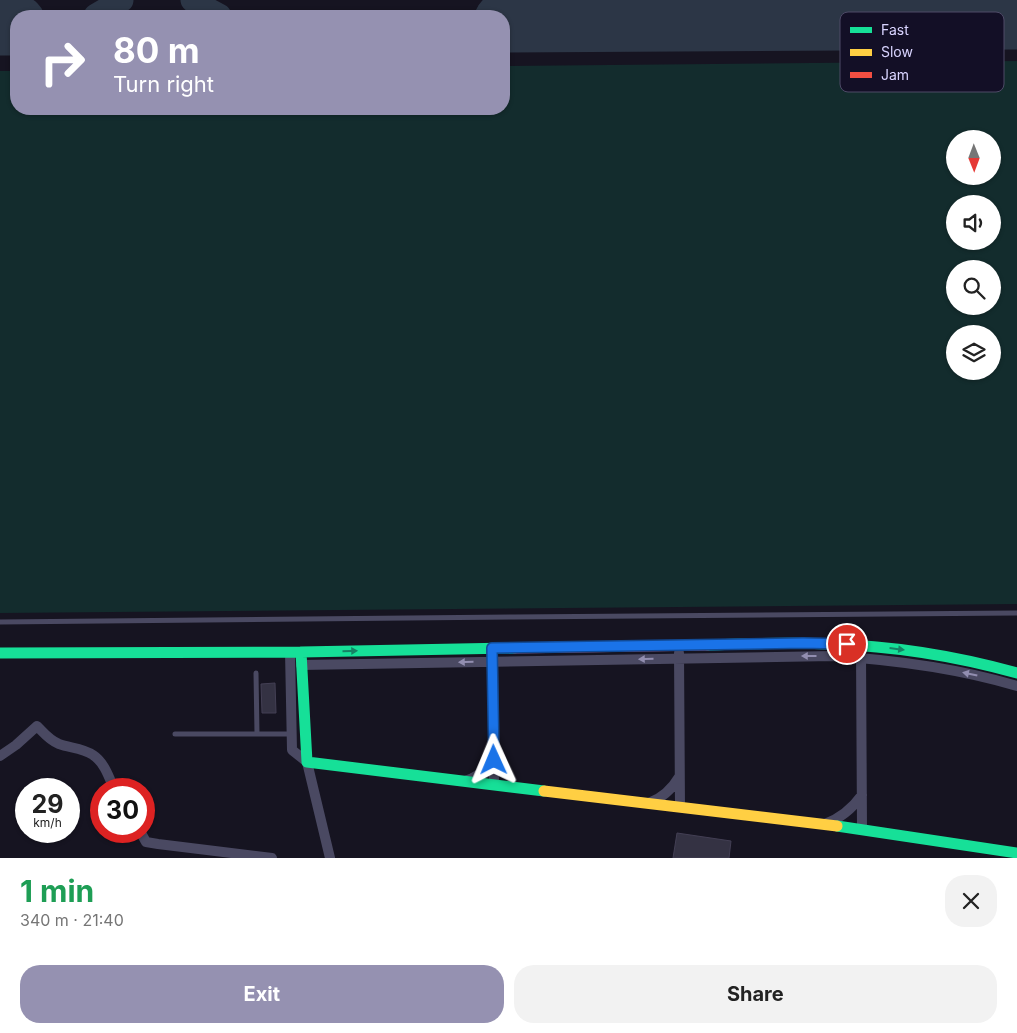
<!DOCTYPE html>
<html lang="en">
<head>
<meta charset="utf-8">
<style>
  body { margin:0; font-family:Inter,sans-serif; background:#f2f2f2; color:#222; height:100vh; display:flex; flex-direction:column; font-size:19px; white-space:nowrap }
  * { box-sizing:border-box; margin:0 }
  p { font-size:16px; color:#767676 }
  .icon { flex:none; width:28px; height:28px; fill:none; stroke:currentColor; stroke-width:2; stroke-linecap:round; stroke-linejoin:round }
  .map { position:relative; height:858px; overflow:hidden }
  .panel { display:flex; flex-direction:column; background:#fff; flex:1 }
  .panel>* { flex:none }
  .top-card { position:absolute; left:10px; top:10px; width:500px; height:105px; border-radius:20px; box-shadow:0 1px 4px #0004; background:#9591b1; color:#fff; overflow:hidden }
  .needle { width:32px; rotate:179deg }
  .controls { position:absolute; left:946px; top:130px; display:grid; gap:10px }
  .controls a { display:grid; place-items:center; width:55px; height:55px; border-radius:50%; background:#fff; box-shadow:0 1px 4px #0004; font-size:25px }
  .speed { position:absolute; left:15px; top:778px; display:flex; gap:10px; font-size:25px; font-weight:700; text-align:center }
  .speed>* { display:grid; place-content:center; width:65px; height:65px; border-radius:50%; background:#fff; box-shadow:0 1px 4px #0004; line-height:1 }
  .speed small { font-size:12px; font-weight:400 }
  .speed .limit { border:8px solid #d22; background:#fff; color:#111 }
  .pin { position:absolute; display:grid; place-items:center; width:42px; height:42px; color:#fff; margin:-21px; border:2px solid #fff; border-radius:50%; box-shadow:0 1px 5px #0007 }
  .me { position:absolute; width:55px; margin:-28px; rotate:359deg; stroke-linejoin:round; filter:drop-shadow(0 0 4px #0008) }
  .turn { display:flex; align-items:center; gap:18px; height:105px; padding:0 20px; font-size:22px }
  .turn .icon { width:65px; height:65px; stroke-width:2.5 }
  .turn b { display:block; font-size:35px; line-height:42px }
  .round { display:grid; place-items:center; flex:none; width:52px; height:52px; border-radius:20px; background:#f2f2f2 }
  .summary { display:flex; align-items:center; justify-content:space-between; height:85px; padding:0 20px }
  h1 { font-size:30px; font-weight:700; line-height:38px; color:#1e9e55 }
  .action { display:flex; gap:10px; margin-top:auto; padding:10px 20px }
  .action a { flex:1; height:58px; border-radius:20px; background:#9591b1; color:#fff; font-size:20px; font-weight:700; line-height:58px; text-align:center }
  .action a+a { background:#f2f2f2; color:#222 }
  .map>svg:first-child { display:block }
</style>
</head>
<body>
<div class="map">
<svg width="1017" height="858" viewBox="0 0 1017 858">
  <rect width="100%" height="100%" fill="#161421"/>
  <path fill="#132c2d" fill-rule="evenodd" d="M1017,61V604L0,613V71H16V109H504V66ZM955,139H992V176H955ZM955,204H992V241H955ZM955,269H992V306H955ZM955,334H992V371H955Z"/>
  <g fill="none" stroke-linecap="round" stroke-linejoin="round">
    <path stroke="#2c3646" stroke-width="25" d="M193,0L202,7L219,16
      M622,0L681,9L733,14L773,21
      M96,16L115,5L121,0"/>
    <path stroke="#2c3646" stroke-width="61" d="M504,22L1017,19
      M0,25H16"/>
  </g>
  <path fill="#343243" stroke="#433f54" d="M275,683L276,713H262L261,684Z
    M677,833L731,841L729,858H673Z"/>
  <g fill="none" stroke-linecap="round" stroke-linejoin="round">
    <path stroke="#4a4962" stroke-width="5" d="M0,622L514,617L1017,613
      M256,673L257,734
      M175,734H291"/>
    <path stroke="#4a4962" stroke-width="10" d="M290,652L292,750L307,762L330,858
      M861,652L862,829
      M679,653L680,807
      M493,654L494,785
      M301,665L833,656C895,660 957,668 1017,686
      M0,756L16,745L37,726C44,733 49,740 59,744C70,748 83,748 93,755C104,762 109,777 114,789
      M465,781C477,777 486,771 494,760
      M649,803C662,798 672,789 679,777
      M825,824C841,818 852,809 862,795
      M140,831L146,842L158,844L272,858"/>
    <path stroke="#16e098" stroke-width="11" d="M708,645C749,644 790,642 830,644C894,646 956,656 1017,673
      M301,652L307,762L544,791
      M0,653L301,652L515,648
      M837,826L1017,853"/>
    <path stroke="#ffcf43" stroke-width="11" d="M544,791L837,826"/>
    <path stroke="#f24e42" stroke-width="11" d="M515,648L708,645"/>
  </g>
  <defs><path id="oneway-solid" d="M-6-.8H1V-3.2L6.5 0L1 3.2V.8H-6Z" transform="scale(1.25)"/></defs>
  <g fill="#158265">
    <use href="#oneway-solid" transform="translate(897 649) rotate(7)"/>
    <use href="#oneway-solid" transform="translate(350 651) rotate(-1)"/>
  </g>
  <g fill="#928eb0">
    <use href="#oneway-solid" transform="translate(809 656) rotate(-180)"/>
    <use href="#oneway-solid" transform="translate(646 659) rotate(179)"/>
    <use href="#oneway-solid" transform="translate(466 662) rotate(179)"/>
    <use href="#oneway-solid" transform="translate(970 674) rotate(-168)"/>
  </g>
  <g fill="none" stroke-linecap="round" stroke-linejoin="round">
    <defs>
      <path id="route" d="M494,760L492,648L803,643L847,644"/>
    </defs>
    <use href="#route" stroke="#114b97" stroke-width="12"/>
    <use href="#route" stroke="#1a73e8" stroke-width="9"/>
  </g>
  <rect x="840" y="12" width="164" height="80" rx="8" fill="#130f26" stroke="#4e4a67" stroke-width="1"/>
  <rect x="850" y="27" width="22" height="6" fill="#16e098"/>
  <rect x="850" y="49" width="22" height="7" fill="#ffcf43"/>
  <rect x="850" y="72" width="22" height="6" fill="#f24e42"/>
  <g font-size="14" fill="#d9d4ff">
    <text x="881" y="35">Fast</text>
    <text x="881" y="57">Slow</text>
    <text x="881" y="80">Jam</text>
  </g>
</svg>
<div class="controls">
<a><svg class="needle" viewBox="-14 -14 28 28"><path d="M0-13l5 13h-10z" fill="#e53935"/><path d="M0 13l5-13h-10z" fill="#767676"/></svg></a>
<a><svg class="icon" aria-label="sound" viewBox="0 0 24 24"><path d="M4 9h4l5-4v14l-5-4H4zM17 9q2 3 0 6"/></svg></a>
<a><svg class="icon" aria-label="search" viewBox="0 0 24 24"><circle cx="10" cy="10" r="6"/><path d="M15 15l6 6"/></svg></a>
<a><svg class="icon" aria-label="layers" viewBox="0 0 24 24"><path d="M12 4l9 5-9 5-9-5zM3 14l9 5 9-5"/></svg></a>
</div>
<div class="speed"><div>29<small>km/h</small></div><div class="limit">30</div></div>
<div class="pin" style="left:847px;top:644px;background:#d93025"><svg class="icon" aria-label="arrive" viewBox="0 0 24 24"><path d="M6 21V4h12l-3 4 3 4H6"/></svg></div>
<svg class="me" style="left:494px;top:760px" viewBox="-20 -20 40 40"><path d="M0-17L14 15 0 8-14 15z" fill="#1a73e8" stroke="#fff" stroke-width="4"/></svg>
<div class="top-card">
<div class="turn"><svg class="icon" aria-label="right" viewBox="0 0 24 24"><path d="M7 20v-9h11M14 6l5 5-5 5"/></svg><div><b>80 m</b>Turn right</div></div>
</div>
</div>
<section class="panel">
<div class="summary"><div><h1>1 min</h1><p>340 m · 21:40</p></div><a class="round"><svg class="icon" aria-label="close" viewBox="0 0 24 24"><path d="M6 6l12 12M18 6L6 18"/></svg></a></div>
<div class="action"><a>Exit</a><a>Share</a></div>
</section>
</body>
</html>
